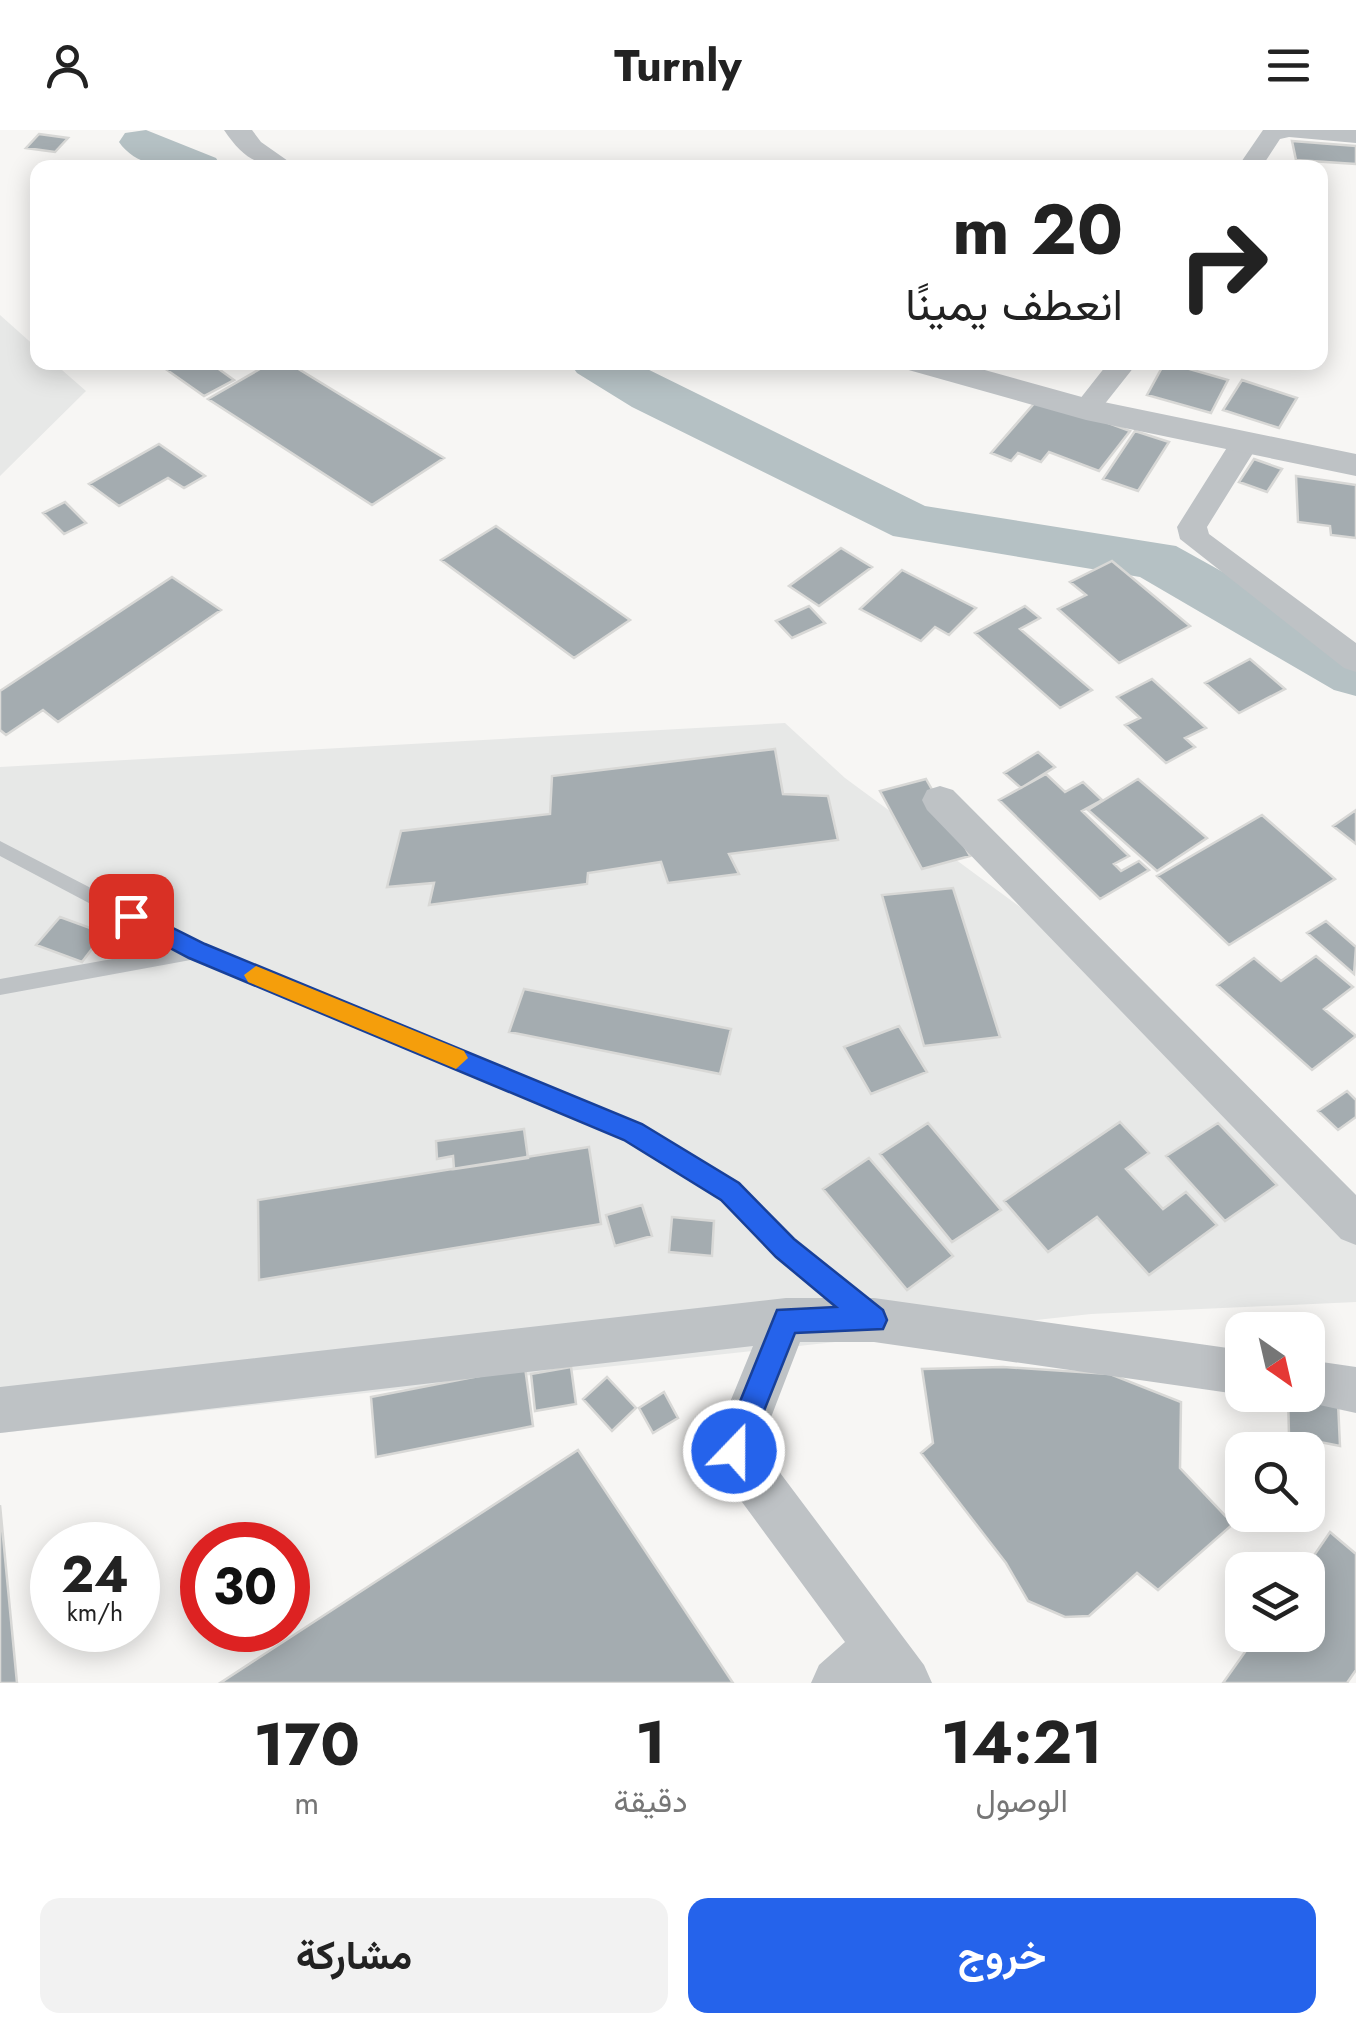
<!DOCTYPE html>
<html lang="ar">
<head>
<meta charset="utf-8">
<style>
  body { margin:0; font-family:Jost,Vazirmatn,sans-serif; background:#f2f2f2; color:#222; direction:rtl; height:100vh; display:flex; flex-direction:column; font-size:38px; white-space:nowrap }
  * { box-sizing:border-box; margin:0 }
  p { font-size:32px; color:#767676 }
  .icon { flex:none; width:55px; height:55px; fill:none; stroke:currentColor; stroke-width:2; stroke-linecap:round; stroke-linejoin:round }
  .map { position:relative; height:1553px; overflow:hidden; direction:ltr }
  .side { display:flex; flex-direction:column; background:#fff; flex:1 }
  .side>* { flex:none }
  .top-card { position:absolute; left:30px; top:30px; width:1298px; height:210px; border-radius:20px; box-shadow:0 5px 25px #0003; direction:rtl; background:#fff; color:#222; overflow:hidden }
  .needle { width:65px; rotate:146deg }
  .fabs { position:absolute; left:1225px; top:1182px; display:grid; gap:20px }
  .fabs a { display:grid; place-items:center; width:100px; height:100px; border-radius:20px; background:#fff; box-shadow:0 5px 25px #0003; font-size:50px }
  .speed { position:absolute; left:30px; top:1392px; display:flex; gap:20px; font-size:50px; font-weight:700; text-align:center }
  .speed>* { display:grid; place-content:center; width:130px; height:130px; border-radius:50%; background:#fff; box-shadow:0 5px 25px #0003; line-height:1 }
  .speed small { font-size:25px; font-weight:400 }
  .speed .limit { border:15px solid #d22; background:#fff; color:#111 }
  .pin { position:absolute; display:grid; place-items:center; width:85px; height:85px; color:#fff; margin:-42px; border-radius:20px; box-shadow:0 5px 15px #0006 }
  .me { position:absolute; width:110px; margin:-55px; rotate:22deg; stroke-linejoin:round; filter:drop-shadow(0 0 8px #0008) }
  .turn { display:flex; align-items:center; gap:35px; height:210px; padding:0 40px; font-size:45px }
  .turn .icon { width:130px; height:130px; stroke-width:2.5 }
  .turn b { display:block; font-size:70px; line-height:85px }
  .eta { display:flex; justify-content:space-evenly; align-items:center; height:170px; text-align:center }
  .eta b { font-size:60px; font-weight:700; line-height:70px }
  .button { display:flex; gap:20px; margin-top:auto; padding:20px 40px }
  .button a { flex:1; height:115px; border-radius:20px; background:#2563eb; color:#fff; font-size:40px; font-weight:700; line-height:115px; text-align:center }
  .button a+a { background:#f2f2f2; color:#222 }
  header { display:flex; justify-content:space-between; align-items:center; height:130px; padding:0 40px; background:#fff; font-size:45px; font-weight:700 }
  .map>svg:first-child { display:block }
</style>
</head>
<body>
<header><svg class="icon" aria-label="menu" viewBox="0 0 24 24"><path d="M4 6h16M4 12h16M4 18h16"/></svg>Turnly<svg class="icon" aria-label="person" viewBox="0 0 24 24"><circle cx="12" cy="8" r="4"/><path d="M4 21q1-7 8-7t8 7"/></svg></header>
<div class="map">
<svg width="1356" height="1553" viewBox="0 0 1356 1553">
  <rect width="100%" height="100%" fill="#f7f6f4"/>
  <path fill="#e7e8e7" d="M0,185L37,218L38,232L54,233L86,261L0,346Z
    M785,593L845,648L1122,852L1356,1094V1172L1091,1184L0,1303V637Z"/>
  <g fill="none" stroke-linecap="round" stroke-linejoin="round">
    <path fill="#b5c1c4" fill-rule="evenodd" d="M146,0L216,28L222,38C188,38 141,44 119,12L125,3Z
      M569,232H633L925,376L1176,416L1356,516V566L1334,560L1140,447L893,406L632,277L577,243Z"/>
  </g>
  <path fill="#a4acb0" stroke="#d8d8d6" stroke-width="2.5" d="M39,4L68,8L55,22L26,18Z
    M1292,11L1356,16V34L1296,30Z
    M182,232H209L234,250L204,266L167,240Z
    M272,232H287L444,328L372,375L208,269Z
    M1165,232L1228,250L1211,283L1147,265Z
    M1242,250L1297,268L1279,298L1223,280Z
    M1038,269L1076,281L1130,301L1099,341L1049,322L1041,332L1018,323L1011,331L991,323Z
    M1135,301L1169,312L1138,361L1103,349Z
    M159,314L205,346L184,358L168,348L119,376L89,354Z
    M1254,329L1282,339L1267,362L1239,352Z
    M1296,346L1356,355V408L1331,405L1330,396L1298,392Z
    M65,372L86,393L64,404L43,383Z
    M496,396L630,490L574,528L441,430Z
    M841,418L872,437L819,476L789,456Z
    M1112,431L1190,496L1119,533L1058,479L1086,465L1070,452Z
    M902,440L976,478L949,505L935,497L921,511L860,479Z
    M172,447L221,480L58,592L43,580L6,605L0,600V561Z
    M809,476L825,493L792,508L776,491Z
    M1025,476L1040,488L1020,499L1092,560L1060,578L975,503Z
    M1250,529L1285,559L1239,583L1205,553Z
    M1152,549L1206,598L1185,608L1195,617L1166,633L1125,595L1140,588L1117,567Z
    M775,619L783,664L828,666L838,710L729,724L739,744L668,753L661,732L588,743L587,754L429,775L434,753L387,757L401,701L550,684L552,646Z
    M1038,622L1055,637L1021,658L1004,643Z
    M1046,644L1065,662L1083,652L1102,670L1082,681L1129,726L1114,734L1121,741L1139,731L1149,740L1100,769L999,670Z
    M926,649L970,726L922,739L880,661Z
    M1138,649L1207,708L1157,741L1088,680Z
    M1356,680V714L1333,696Z
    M1262,685L1335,749L1229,815L1157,746Z
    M953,758L1000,907L924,916L882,765Z
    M60,787L104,803L82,832L36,815Z
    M1326,791L1356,817L1354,844L1307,803Z
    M1316,826L1353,857L1324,879L1356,906L1312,940L1217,855L1254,828L1281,851Z
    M524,859L731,899L720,944L509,902Z
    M899,896L927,942L871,964L844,917Z
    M1347,961L1356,970V987L1338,1000L1318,981Z
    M1120,992L1149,1023L1126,1039L1163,1079L1186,1062L1217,1095L1149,1145L1097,1087L1048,1122L1004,1071Z
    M928,993L1001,1080L952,1112L880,1024Z
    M1218,993L1277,1055L1225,1091L1166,1026Z
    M524,999L528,1028L454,1039L453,1026L437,1029L436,1011Z
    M589,1017L601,1094L259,1150L258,1070Z
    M869,1028L953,1126L907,1160L823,1059Z
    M642,1075L652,1106L615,1116L606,1085Z
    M672,1087L714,1091L712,1126L669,1122Z
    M525,1237L533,1296L376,1327L371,1267Z
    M571,1237L576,1274L535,1281L531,1244Z
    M1003,1237L1110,1244L1181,1272L1180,1338L1233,1394L1158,1460L1137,1443L1089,1486L1065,1487L1028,1471L1006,1433L921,1323L933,1313L922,1239Z
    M607,1247L636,1278L612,1301L583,1269Z
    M664,1262L678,1288L653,1303L639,1278Z
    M1288,1265L1338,1272L1340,1316L1289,1306Z
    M578,1320L733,1553H220Z
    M0,1375L17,1553H0Z
    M1330,1402L1356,1424V1540L1347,1553H1223L1257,1505H1308V1440H1304Z"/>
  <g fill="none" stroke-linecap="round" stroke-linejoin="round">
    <path fill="#bec2c5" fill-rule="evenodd" d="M0,711L203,816L640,996L737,1056L792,1111L873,1176L876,1183L873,1190L866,1193L859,1190L778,1125L723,1068L626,1008L196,829L0,865V849L174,818L0,726Z"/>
    <path fill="#bec2c5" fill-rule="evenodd" d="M1263,0H1356V13L1289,7L1280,9L1261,38H1237Z
      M1109,232H1138L1096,285H1076L1072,279Z
      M1243,306L1258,315L1207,397L1209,404L1356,513V542L1344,538L1180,409L1177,397L1233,308Z
      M940,656L953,660L1356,1065V1115L1341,1109L927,680L922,670L927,660Z
      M786,1168H874L1242,1220L1244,1265L874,1212H800L760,1316L924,1535L932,1553H811L819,1535L845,1512L717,1338L710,1321L753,1216L0,1303V1257Z
      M1308,1230L1356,1237V1283L1292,1269L1290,1265H1308Z"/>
    <path fill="#bec2c5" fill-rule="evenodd" d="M224,0H252L261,12L298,38C261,38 245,31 224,0Z
      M901,232H956L1089,269L1356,324V346L1086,290L905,239Z"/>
  </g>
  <path fill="#2563eb" stroke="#184099" stroke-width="2.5" d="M131,777L205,814L642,994L739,1053L794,1109L883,1180L887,1190L883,1199L795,1203L744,1331L734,1335L724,1331L720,1321L777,1180L836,1177L776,1127L721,1070L624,1010L189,828L123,793V780Z"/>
  <path fill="#f59e0b" d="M256,836L464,921L468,928L456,939L248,852L244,845Z"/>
</svg>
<div class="fabs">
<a><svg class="needle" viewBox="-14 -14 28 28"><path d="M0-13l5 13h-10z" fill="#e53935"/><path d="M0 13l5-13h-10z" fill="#767676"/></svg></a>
<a><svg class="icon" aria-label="search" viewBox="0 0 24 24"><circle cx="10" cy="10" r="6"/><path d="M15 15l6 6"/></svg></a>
<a><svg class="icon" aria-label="layers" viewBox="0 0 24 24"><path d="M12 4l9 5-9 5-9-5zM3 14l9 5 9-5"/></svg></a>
</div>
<div class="speed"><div>24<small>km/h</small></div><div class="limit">30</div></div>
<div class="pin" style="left:131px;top:786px;background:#d93025"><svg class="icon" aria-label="arrive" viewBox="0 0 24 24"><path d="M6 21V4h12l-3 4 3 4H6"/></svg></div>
<svg class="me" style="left:734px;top:1321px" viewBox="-20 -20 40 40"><circle r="17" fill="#2563eb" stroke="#fff" stroke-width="3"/><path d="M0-11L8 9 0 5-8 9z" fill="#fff"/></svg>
<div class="top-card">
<div class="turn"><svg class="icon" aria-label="right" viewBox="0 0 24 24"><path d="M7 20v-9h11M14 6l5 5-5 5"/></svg><div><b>20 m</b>انعطف يمينًا</div></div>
</div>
</div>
<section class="side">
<div class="eta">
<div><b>14:21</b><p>الوصول</p></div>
<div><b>1</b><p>دقيقة</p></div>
<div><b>170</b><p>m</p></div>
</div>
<div class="button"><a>خروج</a><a>مشاركة</a></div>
</section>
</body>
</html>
